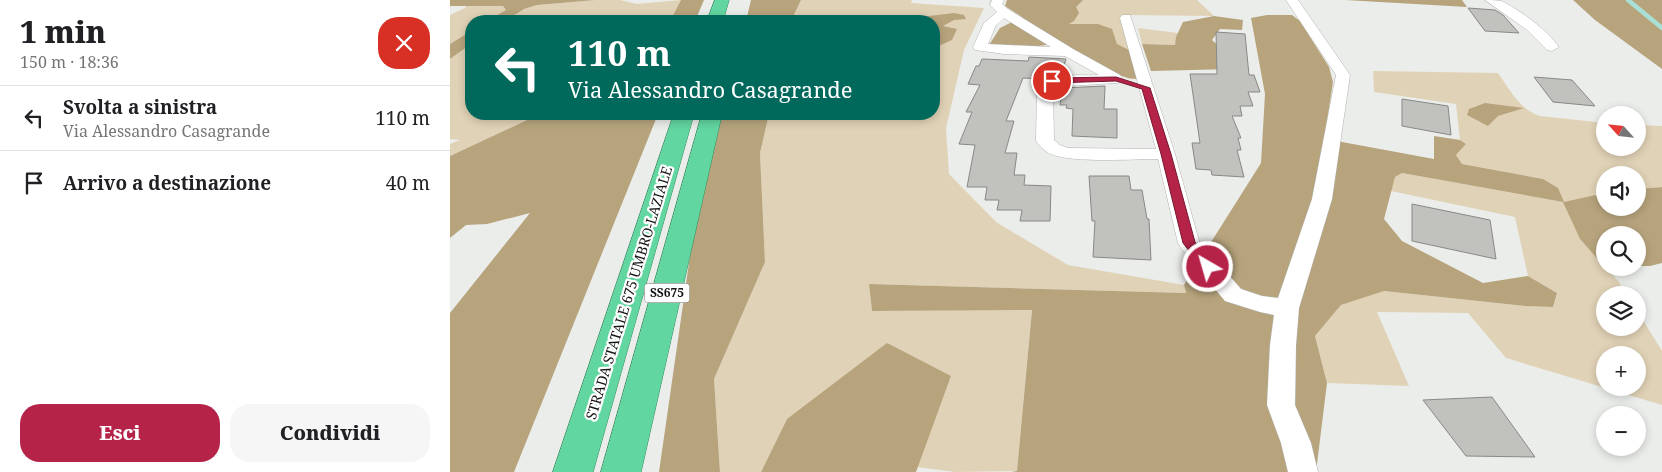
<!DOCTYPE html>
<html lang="it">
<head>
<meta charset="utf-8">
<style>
  body { margin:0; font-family:"Noto Serif",serif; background:#f6f6f6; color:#202124; height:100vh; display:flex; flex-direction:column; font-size:19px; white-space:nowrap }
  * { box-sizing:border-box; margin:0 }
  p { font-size:16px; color:#757577 }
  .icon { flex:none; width:28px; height:28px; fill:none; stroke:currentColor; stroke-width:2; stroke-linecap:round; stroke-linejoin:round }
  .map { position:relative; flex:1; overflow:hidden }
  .side { display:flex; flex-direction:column; background:#fff; width:450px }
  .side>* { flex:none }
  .banner { position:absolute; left:15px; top:15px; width:475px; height:105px; border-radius:20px; box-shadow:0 2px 8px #0003; background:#00695c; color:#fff; overflow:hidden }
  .needle { width:32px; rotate:297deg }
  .controls { position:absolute; left:1146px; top:106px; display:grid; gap:10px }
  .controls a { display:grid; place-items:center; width:50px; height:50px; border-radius:50%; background:#fff; box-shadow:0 2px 8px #0003; font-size:25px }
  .pin { position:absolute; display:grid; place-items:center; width:42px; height:42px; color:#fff; margin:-21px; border:2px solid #fff; border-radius:50%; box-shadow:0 1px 5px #0007 }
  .me { position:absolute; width:55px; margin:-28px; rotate:322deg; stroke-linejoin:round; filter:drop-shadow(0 0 4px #0008) }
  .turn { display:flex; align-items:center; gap:18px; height:105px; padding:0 20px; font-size:22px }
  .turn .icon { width:65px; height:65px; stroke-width:2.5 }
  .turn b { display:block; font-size:35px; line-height:42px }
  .round { display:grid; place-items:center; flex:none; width:52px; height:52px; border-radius:20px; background:#f6f6f6 }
  .head { display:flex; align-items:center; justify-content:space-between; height:85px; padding:0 20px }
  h1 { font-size:30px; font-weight:800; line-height:38px }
  .cta { display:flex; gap:10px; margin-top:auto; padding:10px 20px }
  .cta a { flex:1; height:58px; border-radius:20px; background:#b52349; color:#fff; font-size:20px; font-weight:800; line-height:58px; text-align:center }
  .cta a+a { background:#f6f6f6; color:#202124 }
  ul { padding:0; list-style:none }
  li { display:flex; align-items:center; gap:15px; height:65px; padding:0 20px; border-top:1px solid #e0e0e0 }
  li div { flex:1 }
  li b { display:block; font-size:19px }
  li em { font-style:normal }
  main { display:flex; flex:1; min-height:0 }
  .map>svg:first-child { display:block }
</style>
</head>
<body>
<main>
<section class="side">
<div class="head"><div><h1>1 min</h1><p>150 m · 18:36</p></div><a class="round" style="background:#d93025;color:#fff"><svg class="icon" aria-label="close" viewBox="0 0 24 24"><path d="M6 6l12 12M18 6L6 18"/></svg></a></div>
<ul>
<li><svg class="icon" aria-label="left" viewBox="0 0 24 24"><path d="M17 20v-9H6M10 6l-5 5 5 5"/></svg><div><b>Svolta a sinistra</b><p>Via Alessandro Casagrande</p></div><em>110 m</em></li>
<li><svg class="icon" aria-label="arrive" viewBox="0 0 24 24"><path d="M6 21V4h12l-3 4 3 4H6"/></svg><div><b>Arrivo a destinazione</b></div><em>40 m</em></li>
</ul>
<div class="cta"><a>Esci</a><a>Condividi</a></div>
</section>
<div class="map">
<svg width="1212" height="472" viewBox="0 0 1212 472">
  <rect width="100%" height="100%" fill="#ebedea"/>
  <path fill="#e0d2b6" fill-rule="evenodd" d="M146,0H170L187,4L231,0L220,21H55L74,9L87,5Z
    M351,0H462L461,3L534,8L514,50L496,128L499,174L546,222L618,265L734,285L736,293L419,284L422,311L582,309L567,471L505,472L467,467L501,376L337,419L311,472H270L264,379L315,262L310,153L319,114H484V21H341Z
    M557,0H747L764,16L676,15L670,18L687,79H679L555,6Z
    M16,6H53L56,10L37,21H21V31L0,44V15L15,8Z
    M688,28L728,33L725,45L692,44Z
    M21,44V114H90L0,156V144L10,140L0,139V59Z
    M923,71L1048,73C1060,90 1070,110 1090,116L1155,123V148H1188V125L1212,126V187L1188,189V175H1155V193L1145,194L1130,239L1169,282L1177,295H1155V328H1188V312L1212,351V405L1056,358L1018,313L927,312L959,386L877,383L865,336L891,305L933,291L1075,306L1103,307L1107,293L1078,276L1065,217L941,191L945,177L952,173L1113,202L1093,179L1012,164L1006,155L1016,144L1010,140L1006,104L924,92ZM1155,355H1188V388H1155Z"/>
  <path fill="#b7a47d" d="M0,0H146L87,5L74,9L55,21H37L56,10L53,6H0Z
    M231,0H254L245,21H220Z
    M301,0H351L341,21H296Z
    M557,0H633L626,7L629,13L624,21L619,24H648L662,29L667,44L679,50L687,79C663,78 632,55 612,42C587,48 564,48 539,45L550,28L572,17L555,6Z
    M895,0H1012L1017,7Z
    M1123,0H1212V69L1145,20Z
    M504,13L514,15L516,19L504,20L493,26L507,29L502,40L484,48V21H458L471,17Z
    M817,15H842L850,21L879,67L883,82L875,134L892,142L984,159V136L1010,140L1016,144L1006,155L1012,164L1093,179L1108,188L1114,202L1155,193V208H1188V189L1212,187V263L1200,266H1188V235H1155V264H1152L1130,239L1113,202L952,173L945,177L934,219L952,241L1033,283L1078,276L1107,293L1103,307L1075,306L934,291L891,305L865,336L877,383L866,472H561L567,471L582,310L422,311L419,284L736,293L734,285L811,163L815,94L801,18Z
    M764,16L793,20L792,30L770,29L762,40L771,48L797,53L783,69L701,71L692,44L725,45L726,37L733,22Z
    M21,31V44L0,59V44Z
    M1035,103L1074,108L1048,116L1038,126L1017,115L1019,109Z
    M90,114H208L64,472H0V313L80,213L37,224L16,225L0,238V156Z
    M272,114H319L310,153L315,262L264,379L270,472H209L245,221Z
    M437,343L501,376L466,472H311L337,419Z"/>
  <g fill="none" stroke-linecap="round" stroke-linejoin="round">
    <path stroke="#a9e0d6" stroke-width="4.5" d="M1178,0L1212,28"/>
  </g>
  <path fill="#c1c1be" stroke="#888986" d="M1018,8L1045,10L1053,15L1069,33L1035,31Z
    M766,32L795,34L799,75H804L810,92H798L803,106H790L792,116H782L791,138H788L791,150H787L794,177L762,175L761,170L746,169L742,143H750L740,74H767Z
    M579,57L616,59L611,74L592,79L573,78L556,121H564L555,153H567L564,175H575L574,185L601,186L600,221H570L572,210H547L549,200H535L537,187H517L525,145L509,144L522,112H516L530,85L518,84L526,66H529L532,59L578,61Z
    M1084,77L1122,80L1145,106L1103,102Z
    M655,86L654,109H667V138L622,136L623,109L616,108L617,105H610L612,88Z
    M952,99L998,106L1001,135L952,126Z
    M639,176H679L681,190H692L697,219H699L701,260L643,257L645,221H642Z
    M962,204L1040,220L1046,259L962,241Z
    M1042,397L1085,457L1016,456L973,400Z"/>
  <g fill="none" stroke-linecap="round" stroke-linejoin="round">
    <defs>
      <path id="minor" d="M542,0H554L552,4L558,9L623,49L670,75L673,79L671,82L666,83L603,87L604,140L610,145L618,148L706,149L670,18L672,15H680L725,154L749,241L791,289L812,296L828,298L862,199L886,75L836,0H848L898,72L900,75L882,199L849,308L846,345L845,405L861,443L868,472H838L831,443L817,405L820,345L824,315L810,312L775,301L731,248L728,243L708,159C684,159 615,164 597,152C593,149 589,145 586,141L587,85C597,72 633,76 649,75L615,56L554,54L525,50L523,47L534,23L547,12L540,5ZM554,18L601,47L538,44L546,25Z
        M1035,0C1040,0 1046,0 1051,1C1069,9 1097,30 1109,47L1102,51L1097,50L1077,30Z"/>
      <path id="trunk" d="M265,0H279L273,21H257Z
        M224,114H244L143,472H103Z
        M252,114H272L191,472H151Z"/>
    </defs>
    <use href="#minor" stroke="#b2b3b1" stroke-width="1"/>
    <use href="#trunk" stroke="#2d8c5f" stroke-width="1"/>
    <use href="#minor" fill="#fff" fill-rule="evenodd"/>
    <use href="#trunk" fill="#62d6a0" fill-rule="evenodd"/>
  </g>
  <path fill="#b52349" stroke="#76172f" d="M666,77L700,88L721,154L745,242L762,264L764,267L762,270H754L733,243L711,154L692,89L666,81L602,83L598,81L602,78Z"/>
  <g text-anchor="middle" stroke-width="4.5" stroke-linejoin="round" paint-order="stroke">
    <rect fill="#fff" stroke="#5a5a5a" stroke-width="1" x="194.5" y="283.5" width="45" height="19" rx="4"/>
    <g font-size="12" font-weight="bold" fill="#131413">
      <text x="217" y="297">SS675</text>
    </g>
    <g font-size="14" fill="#131413" stroke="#fff">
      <text transform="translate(179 293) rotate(-73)" y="5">STRADA STATALE 675 UMBRO-LAZIALE</text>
    </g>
  </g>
</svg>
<div class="controls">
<a><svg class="needle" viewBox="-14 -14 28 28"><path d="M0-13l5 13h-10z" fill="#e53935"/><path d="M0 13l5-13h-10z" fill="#757577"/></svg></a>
<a><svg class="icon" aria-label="sound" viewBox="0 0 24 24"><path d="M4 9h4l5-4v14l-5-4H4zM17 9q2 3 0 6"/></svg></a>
<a><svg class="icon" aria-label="search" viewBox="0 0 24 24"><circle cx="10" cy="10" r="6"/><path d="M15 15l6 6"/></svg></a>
<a><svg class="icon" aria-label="layers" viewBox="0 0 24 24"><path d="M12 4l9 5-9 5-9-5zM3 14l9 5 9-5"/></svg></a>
<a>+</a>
<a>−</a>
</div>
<div class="pin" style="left:602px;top:81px;background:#d93025"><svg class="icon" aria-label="arrive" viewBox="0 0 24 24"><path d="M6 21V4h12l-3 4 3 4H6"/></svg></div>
<svg class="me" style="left:758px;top:267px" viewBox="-20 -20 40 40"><circle r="17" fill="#b52349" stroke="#fff" stroke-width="3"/><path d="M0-11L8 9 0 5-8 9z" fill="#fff"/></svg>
<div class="banner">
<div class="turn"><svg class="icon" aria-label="left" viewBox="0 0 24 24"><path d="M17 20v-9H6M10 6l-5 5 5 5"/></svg><div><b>110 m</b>Via Alessandro Casagrande</div></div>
</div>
</div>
</main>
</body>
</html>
